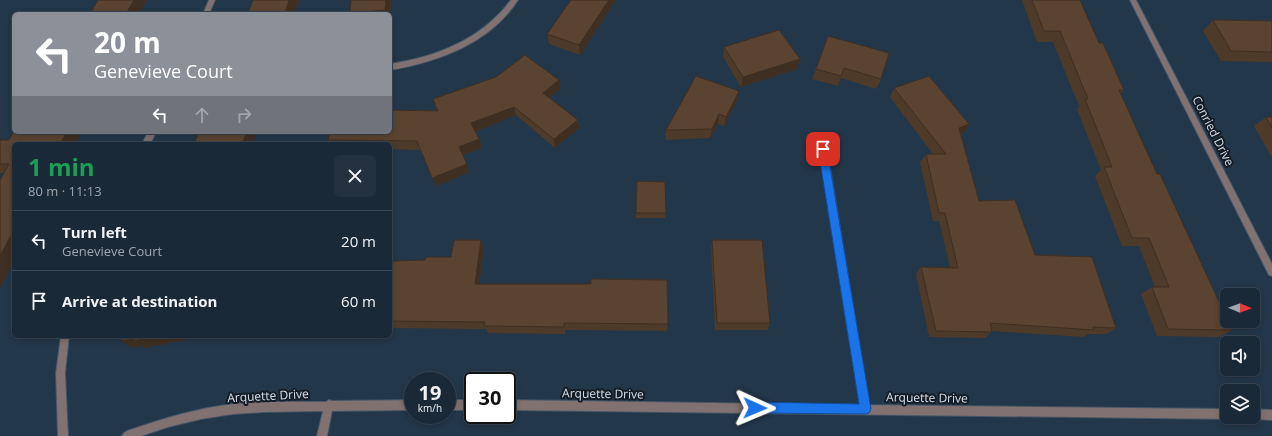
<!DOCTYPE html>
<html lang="en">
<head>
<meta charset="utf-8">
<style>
  body { margin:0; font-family:"Open Sans",sans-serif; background:#233140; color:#f1f3f6; height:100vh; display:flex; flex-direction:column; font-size:15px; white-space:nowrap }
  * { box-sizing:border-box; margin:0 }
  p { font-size:13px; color:#9fa6ae }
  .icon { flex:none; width:22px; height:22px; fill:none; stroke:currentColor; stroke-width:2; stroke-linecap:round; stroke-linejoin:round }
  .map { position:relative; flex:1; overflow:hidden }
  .side { position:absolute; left:12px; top:142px; width:380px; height:196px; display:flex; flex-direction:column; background:#1a2938; border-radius:6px; box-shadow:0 2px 6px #0003,0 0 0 1px #384553 }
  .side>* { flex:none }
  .hud { position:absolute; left:12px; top:12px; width:380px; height:122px; border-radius:6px; box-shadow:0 2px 6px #0003,0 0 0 1px #384553; background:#8c9099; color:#fff; overflow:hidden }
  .needle { width:26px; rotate:91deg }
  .buttons { position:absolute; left:1220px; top:288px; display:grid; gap:8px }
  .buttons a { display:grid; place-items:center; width:40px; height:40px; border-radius:6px; background:#1a2938; box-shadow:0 2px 6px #0003,0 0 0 1px #384553; font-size:20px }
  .speed { position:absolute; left:404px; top:372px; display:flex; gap:8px; font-size:20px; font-weight:700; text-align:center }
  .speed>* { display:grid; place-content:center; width:52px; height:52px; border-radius:50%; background:#1a2938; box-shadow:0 2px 6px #0003,0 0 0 1px #384553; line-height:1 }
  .speed small { font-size:10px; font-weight:400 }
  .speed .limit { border:2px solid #111; border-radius:6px; background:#fff; color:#111 }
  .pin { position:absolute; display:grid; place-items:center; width:34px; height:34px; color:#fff; margin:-17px; border-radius:8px; box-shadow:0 2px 6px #0006 }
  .me { position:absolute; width:44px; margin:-22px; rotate:91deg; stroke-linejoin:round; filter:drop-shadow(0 0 3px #0008) }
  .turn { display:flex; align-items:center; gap:14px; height:84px; padding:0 16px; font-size:18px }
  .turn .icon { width:52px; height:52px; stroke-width:2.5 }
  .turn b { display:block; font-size:28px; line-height:34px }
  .lanes { display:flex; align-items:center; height:38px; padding:0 16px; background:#0003; justify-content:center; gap:20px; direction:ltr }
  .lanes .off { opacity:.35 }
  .round { display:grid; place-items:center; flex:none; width:42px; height:42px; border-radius:6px; background:#233140 }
  .head { display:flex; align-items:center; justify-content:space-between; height:68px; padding:0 16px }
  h1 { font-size:24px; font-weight:700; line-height:30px; color:#1e9e55 }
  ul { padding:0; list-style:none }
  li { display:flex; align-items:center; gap:12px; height:60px; padding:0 16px; border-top:1px solid #384553 }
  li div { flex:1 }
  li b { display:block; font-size:15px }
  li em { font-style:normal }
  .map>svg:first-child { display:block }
</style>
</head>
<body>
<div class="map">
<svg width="1272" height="436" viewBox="0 0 1272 436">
  <rect width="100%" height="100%" fill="#23374a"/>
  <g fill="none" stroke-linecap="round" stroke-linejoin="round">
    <defs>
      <path id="street" d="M209,0H215L209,14H203Z
        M511,0H518C490,43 438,62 390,70V64C437,57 482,39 511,0Z
        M1130,0H1136L1272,264V276L1269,275Z
        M148,132H156L150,144H142Z
        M823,146L827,149L869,405L1227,409V417H1230L1227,419L507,410V400L860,405L819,149Z
        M61,336H69L65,373L68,436H58L56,373Z
        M329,400L332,401L413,400V410L332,411L327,436H317L323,411L264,412L233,414L201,419L168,427L141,436H122L124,433L127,431C162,419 197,408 234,404C265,401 296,402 326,402Z
        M447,400H473V410H447Z
        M1253,409L1272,410V420L1253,419L1250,417H1253Z"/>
    </defs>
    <use href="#street" stroke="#435567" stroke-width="2"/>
    <use href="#street" fill="#817171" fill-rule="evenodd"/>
  </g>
  <path fill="#4d3a29" d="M253,0H299L294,14H248V13Z
    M351,0H391L390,14H351Z
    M571,0H616L580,55L549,44L547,34Z
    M1022,0H1080L1099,43L1124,90L1121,94L1157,174L1232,330L1220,337L1157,336L1141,294L1152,287H1155L1139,246H1122L1095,176L1101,170L1077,109L1079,106L1053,42H1037Z
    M1213,20L1272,21V62L1221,61L1203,31Z
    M828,36L881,79L876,89L841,78L838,86L812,79L816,69Z
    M724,47L797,69L741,87L723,57Z
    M559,80L560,89L549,97L578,120L579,128L555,148L516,115L475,131L479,139L482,148L462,155L469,172L436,186L420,150L390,149V144H331L328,140L437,111L433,99Z
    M894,88L969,124L963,134H961L979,201L1035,255L1116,328L1106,334H1088L1084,337L992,331V332L985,338L929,337L916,274L921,267H950L939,221H933L920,162L926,154H933L890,97Z
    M739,91L737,101L724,126L718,124L710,138L665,140L666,130Z
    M1266,117H1272V156H1271L1254,126Z
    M14,132H82L75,144H14V261L0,288V180L4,173H0V140H9Z
    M637,181L666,213L665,218H636Z
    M481,240L484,248L479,284L668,324L667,331L565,330V334L488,333L486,329L390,328V262L425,260L451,257Z
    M712,240L770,323L768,330H715L711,249Z"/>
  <path fill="#3f2f22" d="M134,0H147L139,14H126Z
    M289,0H299L294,14H286L285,13Z
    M386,0H391L390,14H387L385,10Z
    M609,0H616L580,55L579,45Z
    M800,59L797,69L741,87L743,77Z
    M559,80L560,89L545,101L543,93Z
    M739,91L737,101L724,126L726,117Z
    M514,107L516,115L474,132L471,123Z
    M719,114L718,124L710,138L712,129Z
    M578,120L579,128L555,148L554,139Z
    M969,124L963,134L954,137L959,128Z
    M67,132H82L75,144H60Z
    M247,132H257L253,144H242Z
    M479,139L482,148L462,155L459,147Z
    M467,164L469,172L436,186L432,178Z
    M14,230V261L0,288V256Z
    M481,240L484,248L478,291L475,284Z
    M161,336H196V338L144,348L142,346L132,348L121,341L134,339Z"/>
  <path fill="#5a4330" stroke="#3f2f22" d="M98,0H134L126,14H90Z
    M253,0H289L285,13H248Z
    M351,0H386L385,10L350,13Z
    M571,0H609L579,45L547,34Z
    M1032,0H1080L1099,43H1103L1124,90H1119L1157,174H1160L1227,319V321H1228L1232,330L1168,329L1152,287H1169L1149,238H1132L1104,167H1112L1085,99H1088L1060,31H1044Z
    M1213,20L1272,21V52L1231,51Z
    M779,30L800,59L743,77L724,47Z
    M828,36L889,53L881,79L844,68L841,76L816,69Z
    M525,55L559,80L543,93L578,120L554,139L514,107L471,123L479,139L459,147L467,164L432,178L417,141L328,140L330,132H390V110L438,111L433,99L496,77Z
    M696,76L739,91L726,117L719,114L712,129L666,130Z
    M929,76L969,124L959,128L979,201L1015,200L1035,255L1092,257L1116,328L1093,327L1094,330L990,323L992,332L936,331L921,267L958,268L945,213H939L926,154H946L894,88Z
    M1266,117H1272V128Z
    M14,131V132H67L60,144H14V230L0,256V180L9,164H0V140H9Z
    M199,132H247L242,144H194Z
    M637,181L665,182L666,213H636Z
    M454,240H481L475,284H591V279L667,280L668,324L564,323V327L484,326L485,322L390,321V262H393L394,261L425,260L426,257H451Z
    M712,240H762L770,323H717Z
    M122,336H161L133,341L134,339L121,341Z"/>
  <path fill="#1a73e8" stroke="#114b97" d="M823,145L827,149L871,409L869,413L865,414L755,413L752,411L750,408L752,404L755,402L859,404L818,149Z"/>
  <g text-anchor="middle" stroke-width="4" stroke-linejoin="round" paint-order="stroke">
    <g font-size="12" fill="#d4e0ed" stroke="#141d26">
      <text transform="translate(1213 131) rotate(63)" y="4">Conried Drive</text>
      <text transform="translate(603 394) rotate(1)" y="4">Arquette Drive</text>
      <text transform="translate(268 396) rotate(-3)" y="4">Arquette Drive</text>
      <text transform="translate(927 398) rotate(1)" y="4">Arquette Drive</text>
    </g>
  </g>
</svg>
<div class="buttons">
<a><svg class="needle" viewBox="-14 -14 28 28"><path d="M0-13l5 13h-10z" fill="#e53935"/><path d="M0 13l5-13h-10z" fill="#9fa6ae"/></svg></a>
<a><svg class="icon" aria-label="sound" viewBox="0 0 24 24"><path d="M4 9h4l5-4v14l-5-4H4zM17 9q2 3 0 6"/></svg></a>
<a><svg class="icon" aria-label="layers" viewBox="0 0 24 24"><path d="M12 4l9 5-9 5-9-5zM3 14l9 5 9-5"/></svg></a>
</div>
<div class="speed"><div>19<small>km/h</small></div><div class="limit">30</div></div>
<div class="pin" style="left:823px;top:149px;background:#d93025"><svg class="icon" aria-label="arrive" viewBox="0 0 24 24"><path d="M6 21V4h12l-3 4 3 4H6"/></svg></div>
<svg class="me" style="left:755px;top:408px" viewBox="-20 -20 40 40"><path d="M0-17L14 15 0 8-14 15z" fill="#1a73e8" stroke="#fff" stroke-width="4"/></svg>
<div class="hud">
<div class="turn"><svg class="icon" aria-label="left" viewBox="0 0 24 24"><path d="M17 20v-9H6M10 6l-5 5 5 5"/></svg><div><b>20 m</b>Genevieve Court</div></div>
<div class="lanes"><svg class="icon" aria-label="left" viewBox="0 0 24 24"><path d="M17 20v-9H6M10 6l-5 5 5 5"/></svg><svg class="icon off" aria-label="ahead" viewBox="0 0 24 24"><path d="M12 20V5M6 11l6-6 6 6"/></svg><svg class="icon off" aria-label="right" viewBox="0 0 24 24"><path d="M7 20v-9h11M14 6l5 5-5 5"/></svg></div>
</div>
<section class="side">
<div class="head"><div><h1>1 min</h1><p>80 m · 11:13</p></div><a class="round"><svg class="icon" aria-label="close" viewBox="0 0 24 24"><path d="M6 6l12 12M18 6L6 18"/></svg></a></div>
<ul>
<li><svg class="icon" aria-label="left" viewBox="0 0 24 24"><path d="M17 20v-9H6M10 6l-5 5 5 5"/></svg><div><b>Turn left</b><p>Genevieve Court</p></div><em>20 m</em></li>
<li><svg class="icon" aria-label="arrive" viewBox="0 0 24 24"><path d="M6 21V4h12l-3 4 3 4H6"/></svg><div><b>Arrive at destination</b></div><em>60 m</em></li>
</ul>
</section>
</div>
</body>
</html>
